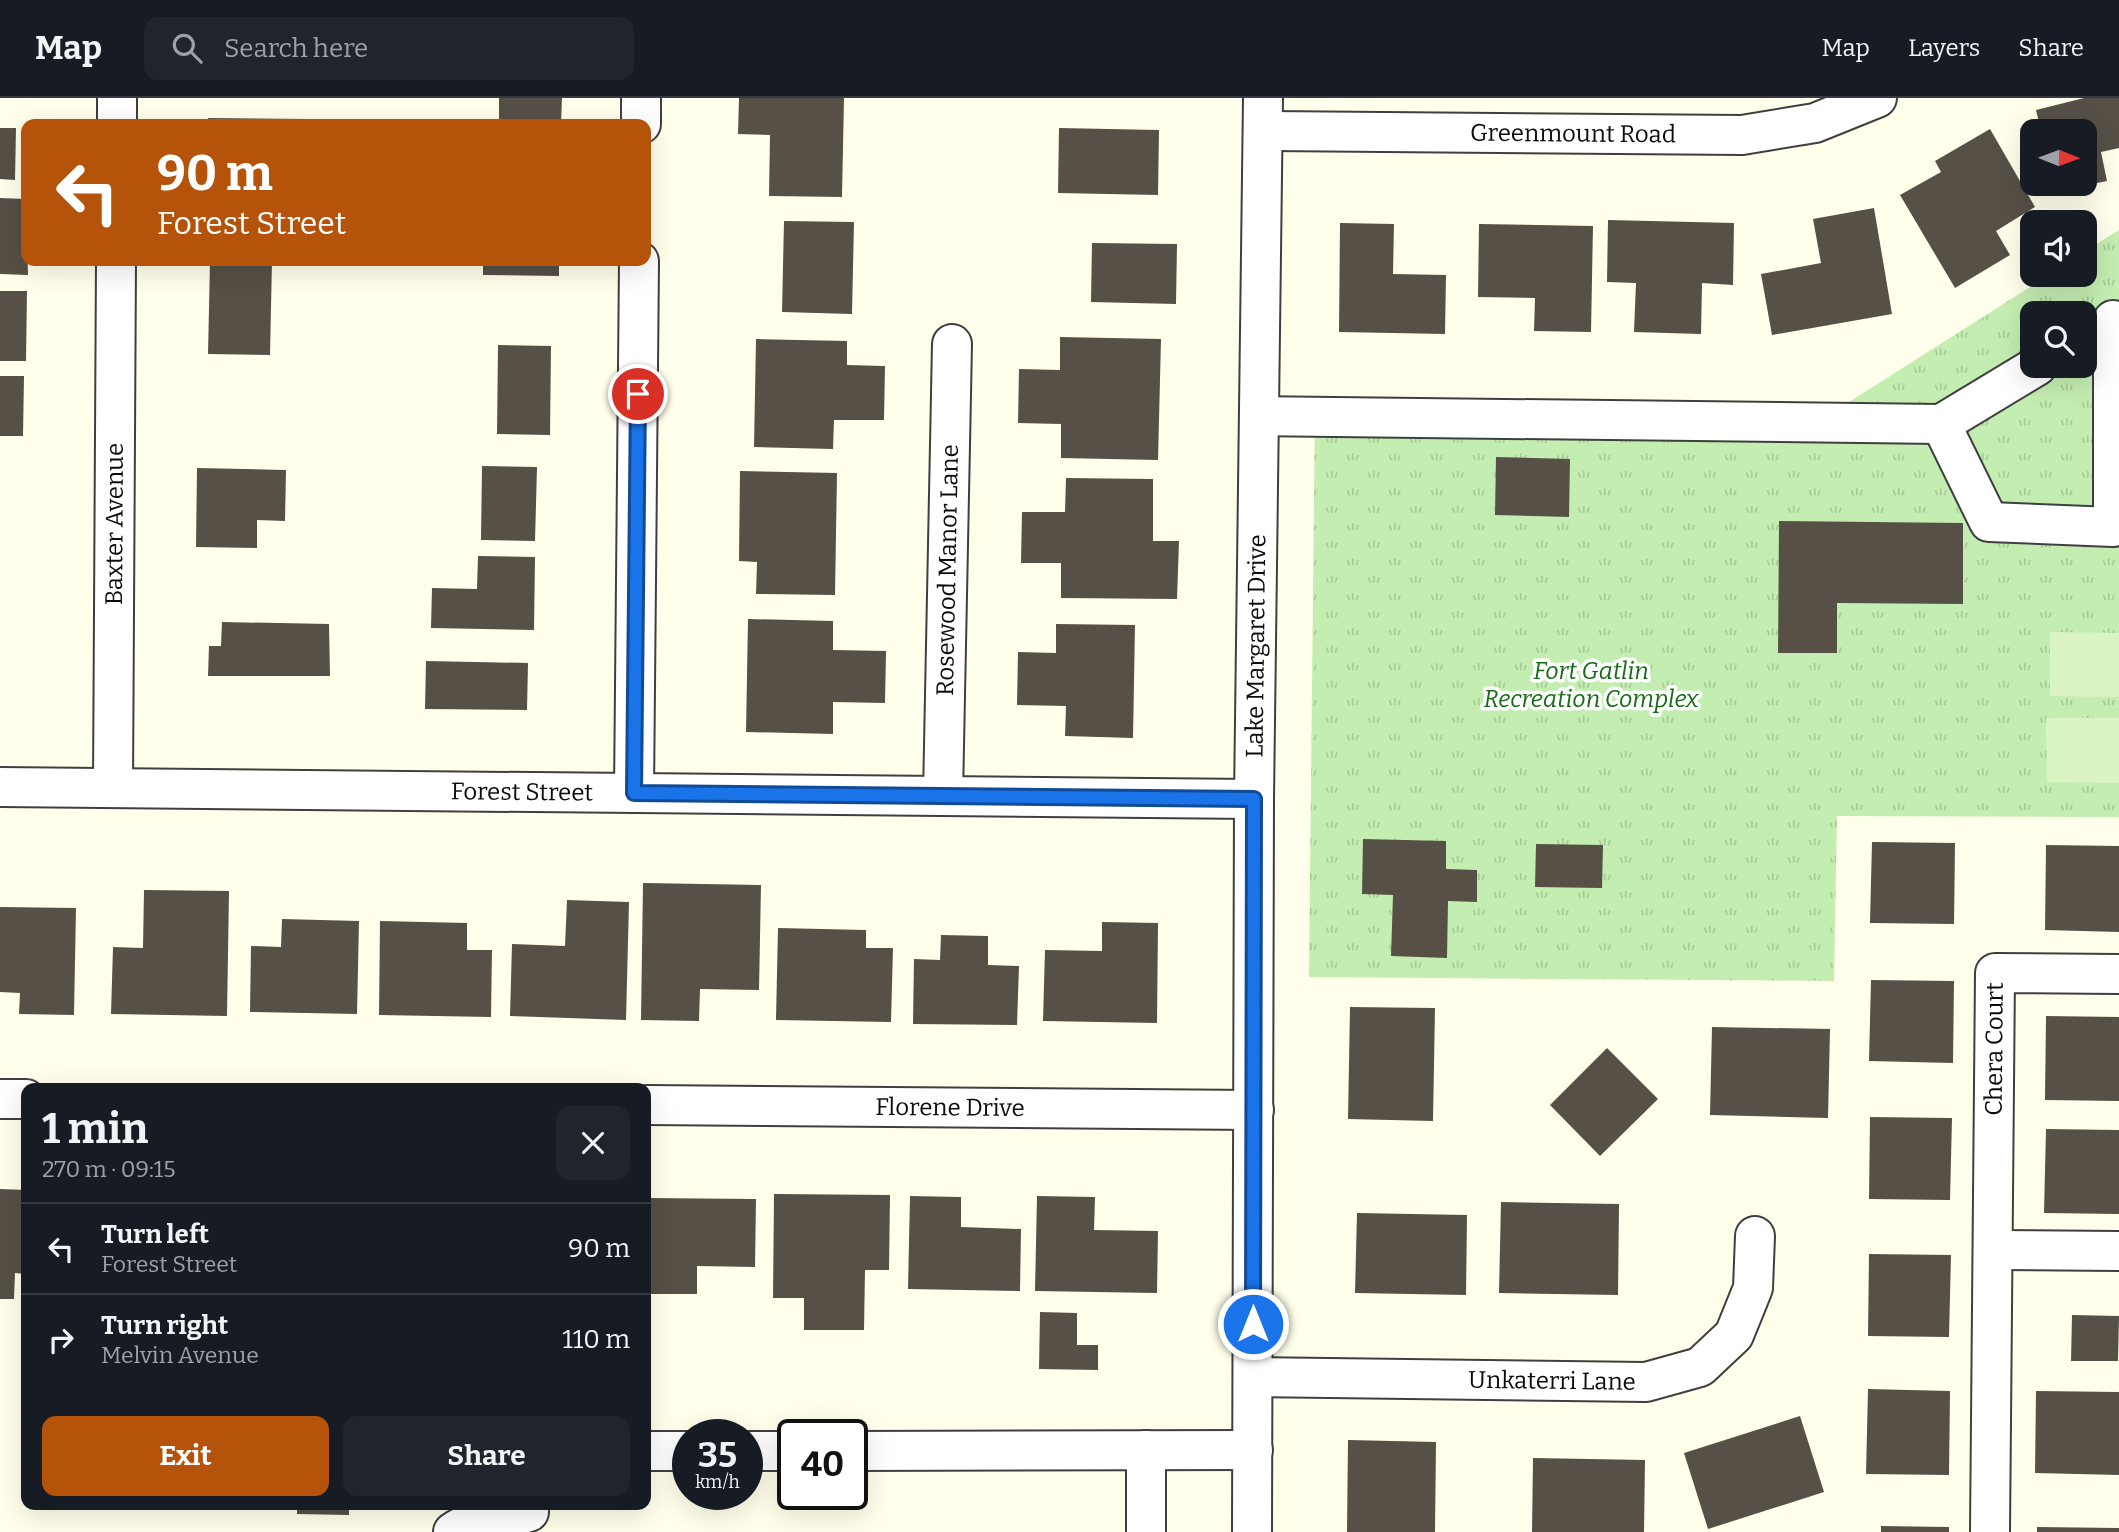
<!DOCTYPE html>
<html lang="en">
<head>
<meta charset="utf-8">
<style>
  body { margin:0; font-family:Bitter,serif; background:#20242c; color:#f1f3f6; height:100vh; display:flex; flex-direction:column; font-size:26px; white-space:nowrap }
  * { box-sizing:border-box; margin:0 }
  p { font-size:23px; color:#9ea1a6 }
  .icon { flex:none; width:38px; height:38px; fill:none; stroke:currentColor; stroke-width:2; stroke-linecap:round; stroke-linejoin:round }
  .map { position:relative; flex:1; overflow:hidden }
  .panel { position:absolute; left:21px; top:985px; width:630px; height:427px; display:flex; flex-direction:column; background:#171b24; border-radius:14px; box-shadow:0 7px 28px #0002 }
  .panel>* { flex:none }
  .banner { position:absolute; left:21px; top:21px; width:630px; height:147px; border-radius:14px; box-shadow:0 7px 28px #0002; background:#b45309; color:#fff; overflow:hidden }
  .needle { width:46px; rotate:91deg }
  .controls { position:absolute; left:2020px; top:21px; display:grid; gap:14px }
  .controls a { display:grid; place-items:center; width:77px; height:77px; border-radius:14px; background:#171b24; box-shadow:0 7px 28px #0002; font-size:35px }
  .speed { position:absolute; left:672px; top:1321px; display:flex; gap:14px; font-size:35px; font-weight:700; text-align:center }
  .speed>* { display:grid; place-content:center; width:91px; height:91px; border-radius:50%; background:#171b24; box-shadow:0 7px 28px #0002; line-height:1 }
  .speed small { font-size:18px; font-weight:400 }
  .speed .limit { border:4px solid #111; border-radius:10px; background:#fff; color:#111 }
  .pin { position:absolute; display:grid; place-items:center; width:60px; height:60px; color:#fff; margin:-30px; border:4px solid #fff; border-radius:50%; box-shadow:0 2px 7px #0007 }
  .me { position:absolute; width:77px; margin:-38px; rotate:0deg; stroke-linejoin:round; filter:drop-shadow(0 0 5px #0008) }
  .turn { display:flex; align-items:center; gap:24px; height:147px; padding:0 21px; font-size:32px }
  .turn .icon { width:91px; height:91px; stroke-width:2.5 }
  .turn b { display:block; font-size:49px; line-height:60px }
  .round { display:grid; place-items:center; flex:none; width:74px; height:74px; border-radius:14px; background:#20242c }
  .head { display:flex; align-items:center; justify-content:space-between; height:119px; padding:0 21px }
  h1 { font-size:42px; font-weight:700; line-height:52px }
  .button { display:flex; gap:14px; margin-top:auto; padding:14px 21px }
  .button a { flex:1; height:80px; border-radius:14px; background:#b45309; color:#fff; font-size:28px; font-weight:700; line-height:80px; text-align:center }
  .button a+a { background:#20242c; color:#f1f3f6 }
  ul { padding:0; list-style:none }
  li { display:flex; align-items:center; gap:21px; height:91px; padding:0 21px; border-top:2px solid #363941 }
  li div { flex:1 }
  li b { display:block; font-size:26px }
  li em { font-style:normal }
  header { display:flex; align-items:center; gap:42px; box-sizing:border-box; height:98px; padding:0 35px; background:#171b24; border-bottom:2px solid #363941 }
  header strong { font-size:33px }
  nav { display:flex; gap:38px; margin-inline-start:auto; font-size:24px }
  .search { width:490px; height:63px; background:#20242c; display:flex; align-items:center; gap:18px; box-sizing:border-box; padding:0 24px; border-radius:14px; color:#9ea1a6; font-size:26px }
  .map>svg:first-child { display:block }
</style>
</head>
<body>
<header>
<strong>Map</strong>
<div class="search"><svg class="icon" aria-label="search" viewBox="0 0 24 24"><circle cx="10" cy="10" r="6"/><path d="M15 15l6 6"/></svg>Search here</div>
<nav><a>Map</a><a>Layers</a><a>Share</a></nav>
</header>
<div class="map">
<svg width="2119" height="1434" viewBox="0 0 2119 1434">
  <defs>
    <pattern id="grass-tufts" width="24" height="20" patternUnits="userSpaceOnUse" patternTransform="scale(1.75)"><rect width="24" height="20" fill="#c4eeb1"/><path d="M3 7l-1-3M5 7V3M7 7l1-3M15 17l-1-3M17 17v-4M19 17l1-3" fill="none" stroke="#a7cb97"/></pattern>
  </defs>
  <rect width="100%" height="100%" fill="#ffffeb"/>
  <path fill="url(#grass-tufts)" fill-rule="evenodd" d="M2119,132V719L1837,718L1834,883L1309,879L1315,303L1841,309L2049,177H2084V154ZM2032,215H2084V268H2032Z"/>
  <path fill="#daf4c4" d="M2050,534L2119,535V599L2050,598Z
    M2046,620H2119V685L2047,684Z"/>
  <path fill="#565047" d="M499,0H562L561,26H499Z
    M739,0H844L842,99L769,98L770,37L738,36Z
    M2084,0H2119V50L2101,54L2107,83L2052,94L2051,86H2084V33H2041L2036,12Z
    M208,20L307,21V26H207Z
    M0,30H16L15,82L0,81Z
    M1059,30L1159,32L1158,97L1058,95Z
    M1990,31L2035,109L1996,133L2010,157L1955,190L1900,97L1941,74L1935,63Z
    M0,100L26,101L28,177L0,176Z
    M1874,110L1892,216L1772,237L1761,176L1821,165L1813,121Z
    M1608,122L1734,125L1733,187L1702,185L1701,236L1634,234L1636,185L1607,184Z
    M784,123L854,124L852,216L782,214Z
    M1340,125L1394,126L1393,176L1446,177L1445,236L1339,234Z
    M1479,126L1593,128L1591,234L1534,233L1535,200L1478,199Z
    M1092,145L1177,146L1176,206L1091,204Z
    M210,163H272L270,257L208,256Z
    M483,163H559V178L483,177Z
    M0,193H27L26,263H0Z
    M1060,239L1161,241L1158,362L1061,360V326L1018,325L1019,271L1060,272Z
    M756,241L847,243V267L885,268L884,322H834L833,351L754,349Z
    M498,247L551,248L550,337L497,336Z
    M0,278H24L23,338H0Z
    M1496,359L1570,361L1569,419L1495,417Z
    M482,368L537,369L535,443L481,442Z
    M197,370L286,372L285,423L257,422V450L196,449Z
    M740,373L837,375L835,497L756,496L757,464L739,463Z
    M1066,380L1153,381V443H1179L1177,501L1061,500V465H1021L1022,414H1065Z
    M1779,423L1963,425V506L1837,505V555H1778Z
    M478,458L535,459L534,532L431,530L432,490L477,491Z
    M748,521L833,523V552L886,553L885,605L833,604V636L746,634Z
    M222,524L329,526L330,578H208L209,548H221Z
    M1056,526L1135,527L1133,640L1065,638L1066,608L1017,607L1018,554L1056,555Z
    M426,563L528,565L527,612L425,611Z
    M1363,741L1446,743V771L1477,772V804L1448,803L1447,860L1391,858L1393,797L1362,796Z
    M1872,744L1955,745L1954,826L1870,825Z
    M1536,746L1603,747L1602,790L1535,789Z
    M2046,747L2119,748V834L2045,832Z
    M643,785L761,787L759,892L700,891L699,923L641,922Z
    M144,792L229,793L227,918L111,916L113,849L143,850Z
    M567,802L629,804L626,922L510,918L512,846L565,848Z
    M0,809L76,810L74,917L19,916L20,895L0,894Z
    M282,821L359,823L357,916L250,914L251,848L281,849Z
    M380,823L467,825V852H492L491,919L379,917Z
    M1102,824L1158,825L1157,925L1043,923L1045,852L1102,853Z
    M778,830L866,832V850H893L891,924L776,922Z
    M941,837L988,838V867L1019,868L1017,927L913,926L914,861L940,862Z
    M1871,882L1954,883L1953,965L1869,963Z
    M1350,909L1435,910L1433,1023L1348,1021Z
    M2046,918L2119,919V1003L2045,1002Z
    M1712,929L1830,931L1828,1020L1710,1017Z
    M1607,950L1658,1001L1600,1058L1550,1007Z
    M1870,1019L1952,1020L1950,1102L1869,1101Z
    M2046,1031L2119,1032V1116L2044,1115Z
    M0,1091L26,1092V1176L15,1175L14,1201H0Z
    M774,1096L890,1097L889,1172H865L864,1232H804V1200H773Z
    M910,1098L961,1099V1129L1021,1131L1020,1193L908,1191Z
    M1037,1098L1095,1099L1094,1132L1158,1133L1157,1195L1035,1193Z
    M646,1100L756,1101L755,1169L697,1168V1196H646Z
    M1501,1104L1619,1106L1618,1197L1499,1195Z
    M1357,1115L1467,1117L1466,1197L1355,1195Z
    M1869,1156L1951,1157L1949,1239L1868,1238Z
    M1040,1214L1077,1215V1247H1098V1272L1039,1271Z
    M2072,1217L2119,1218L2118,1263H2071Z
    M1868,1291L1950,1293L1949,1377L1866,1376Z
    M2036,1293L2119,1294V1377L2035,1375Z
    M1800,1318L1824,1394L1708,1431L1684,1355Z
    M1348,1342L1436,1344L1435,1434H1347Z
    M1533,1360L1645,1362L1644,1434H1532Z
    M297,1407H349V1417L297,1416Z
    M1881,1428L1949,1429V1434H1881Z
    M2037,1429L2119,1430V1434H2037Z"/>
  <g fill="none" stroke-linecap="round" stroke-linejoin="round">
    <defs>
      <g id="minor">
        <path d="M117,26V0"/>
        <path d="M641,26V0"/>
        <path id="s1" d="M1263,33L1742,37L1815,25L1877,0"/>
        <path d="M1259,318L1941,326L2037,268"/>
        <path d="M1941,326L1989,424L2113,429V222"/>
        <path id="s2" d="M113,688L116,163"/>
        <path id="s3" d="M0,689L1254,701"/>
        <path d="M634,695L639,163"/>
        <path id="s4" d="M943,698L952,246"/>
        <path d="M0,1001H26"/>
        <path id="s5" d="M646,1007L1254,1012"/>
        <path d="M1993,1152L2119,1153"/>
        <path id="s6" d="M1253,1279L1646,1284L1700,1269L1734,1237L1753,1190L1755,1138"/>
        <path d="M1146,1352V1434"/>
        <path d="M646,1353H688"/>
        <path d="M747,1353H793"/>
        <path d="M852,1353L1253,1352"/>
        <path d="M453,1434C476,1417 502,1423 529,1414V1407"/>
        <path id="s7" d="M1252,1434L1254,701L1263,0"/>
        <path id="s8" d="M1990,1434L1995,875L2119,876"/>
      </g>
    </defs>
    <use href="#minor" stroke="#3f3f3f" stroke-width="42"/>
    <use href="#minor" stroke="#fff" stroke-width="38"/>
  </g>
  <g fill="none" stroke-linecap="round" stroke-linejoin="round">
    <defs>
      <path id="route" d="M638,296L634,695L1254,701L1253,1226"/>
    </defs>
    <use href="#route" stroke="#114b97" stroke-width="18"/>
    <use href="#route" stroke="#1a73e8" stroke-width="12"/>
  </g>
  <g text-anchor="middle" stroke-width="7" stroke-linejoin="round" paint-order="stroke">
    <g font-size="24" fill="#0c0c0c" stroke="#fff">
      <text dy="8" stroke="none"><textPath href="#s1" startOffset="310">Greenmount Road</textPath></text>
      <text dy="8" stroke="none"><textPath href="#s2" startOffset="262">Baxter Avenue</textPath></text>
      <text dy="8" stroke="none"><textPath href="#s4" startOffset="226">Rosewood Manor Lane</textPath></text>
      <text dy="8" stroke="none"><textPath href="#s7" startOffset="886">Lake Margaret Drive</textPath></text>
      <text dy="8" stroke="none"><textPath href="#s3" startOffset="522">Forest Street</textPath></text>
      <text dy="8" stroke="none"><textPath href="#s8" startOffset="483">Chera Court</textPath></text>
      <text dy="8" stroke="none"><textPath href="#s5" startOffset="304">Florene Drive</textPath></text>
      <text dy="8" stroke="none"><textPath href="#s6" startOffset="299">Unkaterri Lane</textPath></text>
    </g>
    <g font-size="24" font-style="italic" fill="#176a16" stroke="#fff">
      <text x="1591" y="581">Fort Gatlin<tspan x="1591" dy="28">Recreation Complex</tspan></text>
    </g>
  </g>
</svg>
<div class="controls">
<a><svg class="needle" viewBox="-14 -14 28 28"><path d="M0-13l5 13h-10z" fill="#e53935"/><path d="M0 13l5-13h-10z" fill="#9ea1a6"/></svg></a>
<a><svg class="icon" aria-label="sound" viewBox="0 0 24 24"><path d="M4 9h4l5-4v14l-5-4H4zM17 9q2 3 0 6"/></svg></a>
<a><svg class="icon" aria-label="search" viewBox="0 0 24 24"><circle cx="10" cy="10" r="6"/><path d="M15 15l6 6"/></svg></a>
</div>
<div class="speed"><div>35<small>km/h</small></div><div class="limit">40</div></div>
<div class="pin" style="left:638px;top:296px;background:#d93025"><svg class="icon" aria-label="arrive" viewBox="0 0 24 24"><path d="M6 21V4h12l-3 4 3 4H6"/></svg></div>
<svg class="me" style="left:1253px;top:1226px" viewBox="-20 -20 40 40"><circle r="17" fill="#1a73e8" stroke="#fff" stroke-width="3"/><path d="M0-11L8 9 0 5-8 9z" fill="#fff"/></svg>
<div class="banner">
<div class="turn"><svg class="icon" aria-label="left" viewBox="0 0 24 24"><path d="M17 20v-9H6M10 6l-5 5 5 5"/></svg><div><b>90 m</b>Forest Street</div></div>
</div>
<section class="panel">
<div class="head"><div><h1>1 min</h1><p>270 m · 09:15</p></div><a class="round"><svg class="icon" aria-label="close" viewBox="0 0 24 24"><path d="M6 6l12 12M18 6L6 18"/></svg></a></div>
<ul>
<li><svg class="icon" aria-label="left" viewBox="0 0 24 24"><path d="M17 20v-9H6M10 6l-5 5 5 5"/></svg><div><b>Turn left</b><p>Forest Street</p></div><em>90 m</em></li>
<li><svg class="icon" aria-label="right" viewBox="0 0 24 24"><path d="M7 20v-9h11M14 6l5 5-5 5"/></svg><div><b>Turn right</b><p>Melvin Avenue</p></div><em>110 m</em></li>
</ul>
<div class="button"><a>Exit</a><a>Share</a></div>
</section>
</div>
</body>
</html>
